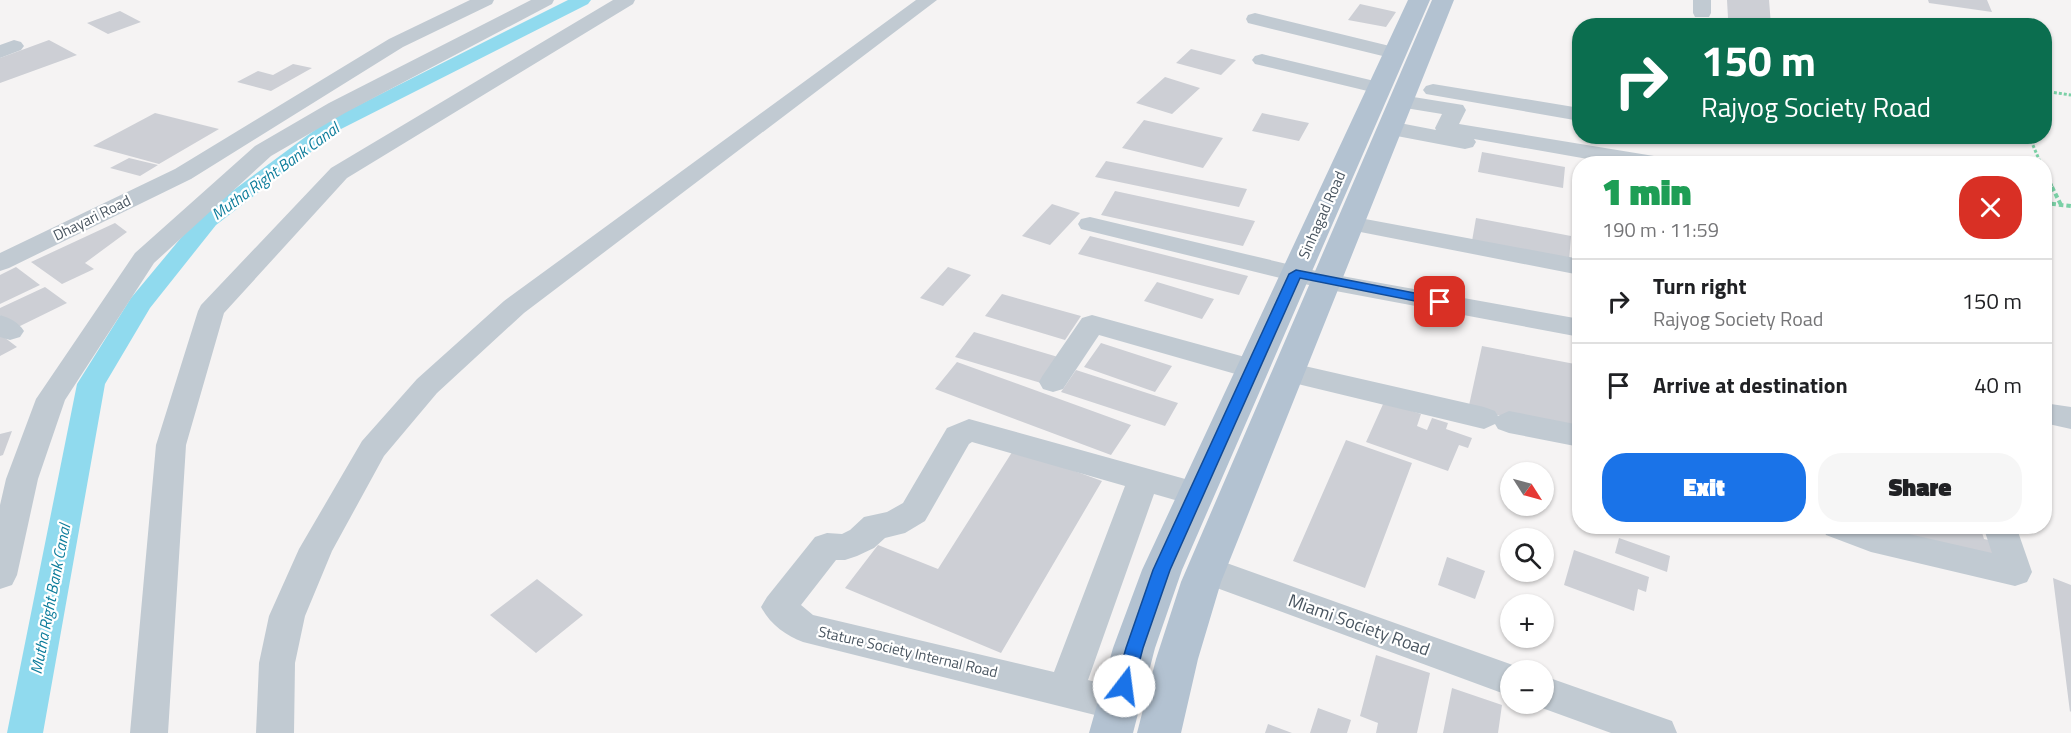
<!DOCTYPE html>
<html lang="en">
<head>
<meta charset="utf-8">
<style>
  body { margin:0; font-family:"Titillium Web",sans-serif; background:#f6f6f6; color:#202124; height:100vh; display:flex; flex-direction:column; font-size:22px; white-space:nowrap }
  * { box-sizing:border-box; margin:0 }
  p { font-size:20px; color:#757577 }
  .icon { flex:none; width:33px; height:33px; fill:none; stroke:currentColor; stroke-width:2; stroke-linecap:round; stroke-linejoin:round }
  .map { position:relative; flex:1; overflow:hidden }
  .side { position:absolute; left:1572px; top:156px; width:480px; height:378px; display:flex; flex-direction:column; background:#fff; border-radius:24px; box-shadow:0 2px 4px #0004 }
  .side>* { flex:none }
  .guide { position:absolute; left:1572px; top:18px; width:480px; height:126px; border-radius:24px; box-shadow:0 2px 4px #0004; background:#0b6e4f; color:#fff; overflow:hidden }
  .needle { width:39px; rotate:126deg }
  .tools { position:absolute; left:1500px; top:462px; display:grid; gap:12px }
  .tools a { display:grid; place-items:center; width:54px; height:54px; border-radius:50%; background:#fff; box-shadow:0 2px 4px #0004; font-size:30px }
  .pin { position:absolute; display:grid; place-items:center; width:51px; height:51px; color:#fff; margin:-26px; border-radius:12px; box-shadow:0 3px 9px #0006 }
  .me { position:absolute; width:66px; margin:-33px; rotate:15deg; stroke-linejoin:round; filter:drop-shadow(0 0 4px #0008) }
  .turn { display:flex; align-items:center; gap:21px; height:126px; padding:0 30px; font-size:27px }
  .turn .icon { width:78px; height:78px; stroke-width:2.5 }
  .turn b { display:block; font-size:42px; line-height:51px }
  .round { display:grid; place-items:center; flex:none; width:63px; height:63px; border-radius:24px; background:#f6f6f6 }
  .overview { display:flex; align-items:center; justify-content:space-between; height:102px; padding:0 30px }
  h1 { font-size:36px; font-weight:800; line-height:45px; color:#1e9e55 }
  .button { display:flex; gap:12px; margin-top:auto; padding:12px 30px }
  .button a { flex:1; height:69px; border-radius:24px; background:#1a73e8; color:#fff; font-size:24px; font-weight:800; line-height:69px; text-align:center }
  .button a+a { background:#f6f6f6; color:#202124 }
  ul { padding:0; list-style:none }
  li { display:flex; align-items:center; gap:18px; height:84px; padding:0 30px; border-top:2px solid #e0e0e0 }
  li div { flex:1 }
  li b { display:block; font-size:22px }
  li em { font-style:normal }
  .map>svg:first-child { display:block }
</style>
</head>
<body>
<div class="map">
<svg width="2071" height="733" viewBox="0 0 2071 733">
  <rect width="100%" height="100%" fill="#f5f3f3"/>
  <g fill="none" stroke-linecap="round" stroke-linejoin="round">
    <path fill="#90daee" fill-rule="evenodd" d="M568,0H591L588,4L341,129L216,225L150,308L105,384L43,733H7L77,384L131,298L200,215L327,121Z"/>
  </g>
  <path fill="#cdcfd5" d="M1727,0H1769L1771,25L1728,18Z
    M1928,0H1987L1992,12L1929,3Z
    M1360,4L1396,12L1386,27L1348,20Z
    M120,11L141,22L108,34L87,23Z
    M49,40L77,55L0,83V58Z
    M1191,49L1236,60L1221,75L1176,63Z
    M293,64L312,68L271,91L237,82L258,71L273,75Z
    M1165,77L1200,88L1172,114L1136,103Z
    M155,113L219,129L159,164L93,146Z
    M1262,113L1309,123L1299,141L1252,131Z
    M1144,120L1223,138L1203,168L1122,148Z
    M1482,152L1565,167L1563,188L1478,172Z
    M129,158L158,165L140,176L110,168Z
    M1106,161L1247,189L1239,207L1095,177Z
    M1115,191L1255,221L1243,246L1101,215Z
    M1052,204L1080,213L1050,245L1022,236Z
    M1476,218L1571,236L1569,261L1472,241Z
    M115,223L127,232L85,263L94,269L62,284L31,262Z
    M1090,236L1248,276L1239,295L1078,254Z
    M16,267L40,285L0,304V275Z
    M948,267L971,275L943,306L920,298Z
    M1157,282L1214,299L1202,319L1144,301Z
    M45,287L67,303L16,328L0,315V308Z
    M1002,294L1081,316L1065,340L985,316Z
    M974,332L1058,357L1041,383L955,357Z
    M0,334L17,347L0,356Z
    M1101,343L1172,366L1155,392L1084,367Z
    M1482,346L1580,365V430L1468,410Z
    M957,362L1131,425L1111,455L935,389Z
    M1076,370L1178,403L1165,426L1061,392Z
    M1384,402L1421,414L1417,426L1427,430L1432,418L1448,423L1446,429L1472,438L1468,448L1459,445L1448,471L1366,442Z
    M12,431L3,455L0,456V434Z
    M1346,440L1412,463L1365,588L1293,561Z
    M1014,449L1102,481L1001,653L845,588L878,545L938,569Z
    M1878,526H1980L1984,539L2002,543L2009,564L1880,535Z
    M1619,538L1670,556L1667,572L1615,553Z
    M1574,550L1649,577L1646,592L1638,589L1634,611L1564,585Z
    M1447,557L1485,571L1475,599L1438,585Z
    M2053,578L2071,585V711L2070,712Z
    M537,579L583,615L536,653L490,615Z
    M1376,655L1430,673L1417,733H1376L1378,723L1360,716Z
    M1452,688L1502,705L1498,733H1443Z
    M1318,708L1351,720L1347,733H1310Z
    M1268,724L1292,733H1265Z"/>
  <g fill="none" stroke-linecap="round" stroke-linejoin="round">
    <path stroke="#7ad0a6" stroke-width="3" stroke-dasharray="3 2" stroke-linecap="butt" d="M2044,91L2071,95
      M2029,136L2041,164
      M2044,170L2053,188"/>
    <path stroke="#7ad0a6" stroke-width="4" stroke-dasharray="4.5 3" stroke-linecap="butt" d="M2052,187L2061,205
      M2044,203L2071,206"/>
    <path fill="#c1cad2" fill-rule="evenodd" d="M470,0H494L492,4L403,47L191,179L9,268L0,271V253L175,169L389,39Z
      M531,0H554L552,4L345,113L271,156L154,263L65,400L38,479L17,575L12,585L0,589V505L6,479L36,399L135,253L255,146L329,103Z
      M613,0H635L633,4L347,178L224,313L186,445L168,733H130L156,445L198,311L201,305L331,168Z
      M916,0H937L524,313L437,393L384,456L332,551L305,616L295,663L294,733H256L259,663L269,616L299,549L362,441L417,379L504,301Z
      M1693,0H1711V13L1709,17H1695L1693,13Z
      M1255,13L1402,49L1405,53L1402,57L1395,59L1248,23L1246,19L1248,15Z
      M14,40L21,42L24,46L21,50L0,58V45Z
      M1262,54L1387,84L1390,88L1387,92L1380,94L1255,64L1252,60L1255,56Z
      M1433,84L1580,108V121L1426,94L1423,90L1426,86Z
      M1401,95L1463,105L1466,110L1459,124L1660,157L1668,159L1671,164H1616L1474,139L1476,142L1473,147L1465,149L1381,133L1378,128L1381,123L1389,121L1436,130L1435,128L1442,114L1393,106L1390,101L1393,96Z
      M1714,136H1740L1737,141L1729,143L1717,141Z
      M1349,216L1580,259V275L1340,228L1337,223L1340,218Z
      M1090,217L1325,273L1580,319V337L1325,289L1081,229L1078,224L1081,219Z
      M0,315C10,318 18,322 24,331L20,337L10,340L0,337Z
      M1092,315L1263,362L1267,369L1263,376L1253,379L1099,335L1063,389L1053,392L1043,389L1039,382L1043,375L1082,318Z
      M1287,362L1484,407L1495,411L1498,416L1509,411L1580,425V447L1509,433L1498,429L1495,424L1484,429L1277,379L1273,372L1277,365Z
      M2044,403L2071,407V429L2044,423Z
      M969,419L1196,482L1207,486L1212,494L1207,502L1196,506L1154,494L1088,680L1132,692L1138,704L1132,716L1119,721L803,642C786,636 770,624 761,607L767,597L815,537L827,533L842,534L850,530L864,517L887,512L903,503L947,428ZM972,442L1125,486L1054,672L813,615L801,605L836,560H845L857,556L874,548L885,538L905,533L925,521L969,444Z
      M1822,526H1874L1992,553L1983,526H2016L2032,572L2027,582L2015,586L1871,552L1826,535Z
      M1207,556L1510,664L1524,670H1510V696L1195,580L1190,570L1195,560Z
      M1544,676L1672,721L1677,733H1611L1531,704H1544Z"/>
    <path fill="#b3c2d1" fill-rule="evenodd" d="M1408,0H1430L1182,570L1155,648L1133,733H1089L1113,648L1142,570Z
      M1432,0H1454L1221,582L1198,659L1181,733H1137L1156,659L1181,582Z"/>
  </g>
  <path fill="#1a73e8" stroke="#114b97" stroke-width="1.5" d="M1296,270L1440,298L1447,302L1440,306L1300,278L1170,570L1143,648L1133,686L1131,691L1124,693L1118,691L1115,686L1126,648L1153,570L1289,274Z"/>
  <g text-anchor="middle" stroke-width="4.5" stroke-linejoin="round" paint-order="stroke">
    <g font-size="15" fill="#4a5661" stroke="#fff">
      <text transform="translate(1322 215) rotate(-66)" y="5">Sinhagad Road</text>
      <text transform="translate(92 218) rotate(-26)" y="5">Dhayari Road</text>
      <text transform="translate(908 652) rotate(13)" y="5">Stature Society Internal Road</text>
    </g>
    <g font-size="16" font-style="italic" fill="#0c7c9b" stroke="#fff">
      <text transform="translate(275 171) rotate(-36)" y="6">Mutha Right Bank Canal</text>
      <text transform="translate(50 599) rotate(-79)" y="6">Mutha Right Bank Canal</text>
    </g>
    <g font-size="18" fill="#4a5661" stroke="#fff">
      <text transform="translate(1359 625) rotate(20)" y="6">Miami Society Road</text>
    </g>
  </g>
</svg>
<div class="tools">
<a><svg class="needle" viewBox="-14 -14 28 28"><path d="M0-13l5 13h-10z" fill="#e53935"/><path d="M0 13l5-13h-10z" fill="#757577"/></svg></a>
<a><svg class="icon" aria-label="search" viewBox="0 0 24 24"><circle cx="10" cy="10" r="6"/><path d="M15 15l6 6"/></svg></a>
<a>+</a>
<a>−</a>
</div>
<div class="pin" style="left:1440px;top:302px;background:#d93025"><svg class="icon" aria-label="arrive" viewBox="0 0 24 24"><path d="M6 21V4h12l-3 4 3 4H6"/></svg></div>
<svg class="me" style="left:1124px;top:686px" viewBox="-20 -20 40 40"><circle r="19" fill="#fff"/><path d="M0-13L10 11 0 6-10 11z" fill="#1a73e8"/></svg>
<div class="guide">
<div class="turn"><svg class="icon" aria-label="right" viewBox="0 0 24 24"><path d="M7 20v-9h11M14 6l5 5-5 5"/></svg><div><b>150 m</b>Rajyog Society Road</div></div>
</div>
<section class="side">
<div class="overview"><div><h1>1 min</h1><p>190 m · 11:59</p></div><a class="round" style="background:#d93025;color:#fff"><svg class="icon" aria-label="close" viewBox="0 0 24 24"><path d="M6 6l12 12M18 6L6 18"/></svg></a></div>
<ul>
<li><svg class="icon" aria-label="right" viewBox="0 0 24 24"><path d="M7 20v-9h11M14 6l5 5-5 5"/></svg><div><b>Turn right</b><p>Rajyog Society Road</p></div><em>150 m</em></li>
<li><svg class="icon" aria-label="arrive" viewBox="0 0 24 24"><path d="M6 21V4h12l-3 4 3 4H6"/></svg><div><b>Arrive at destination</b></div><em>40 m</em></li>
</ul>
<div class="button"><a>Exit</a><a>Share</a></div>
</section>
</div>
</body>
</html>
